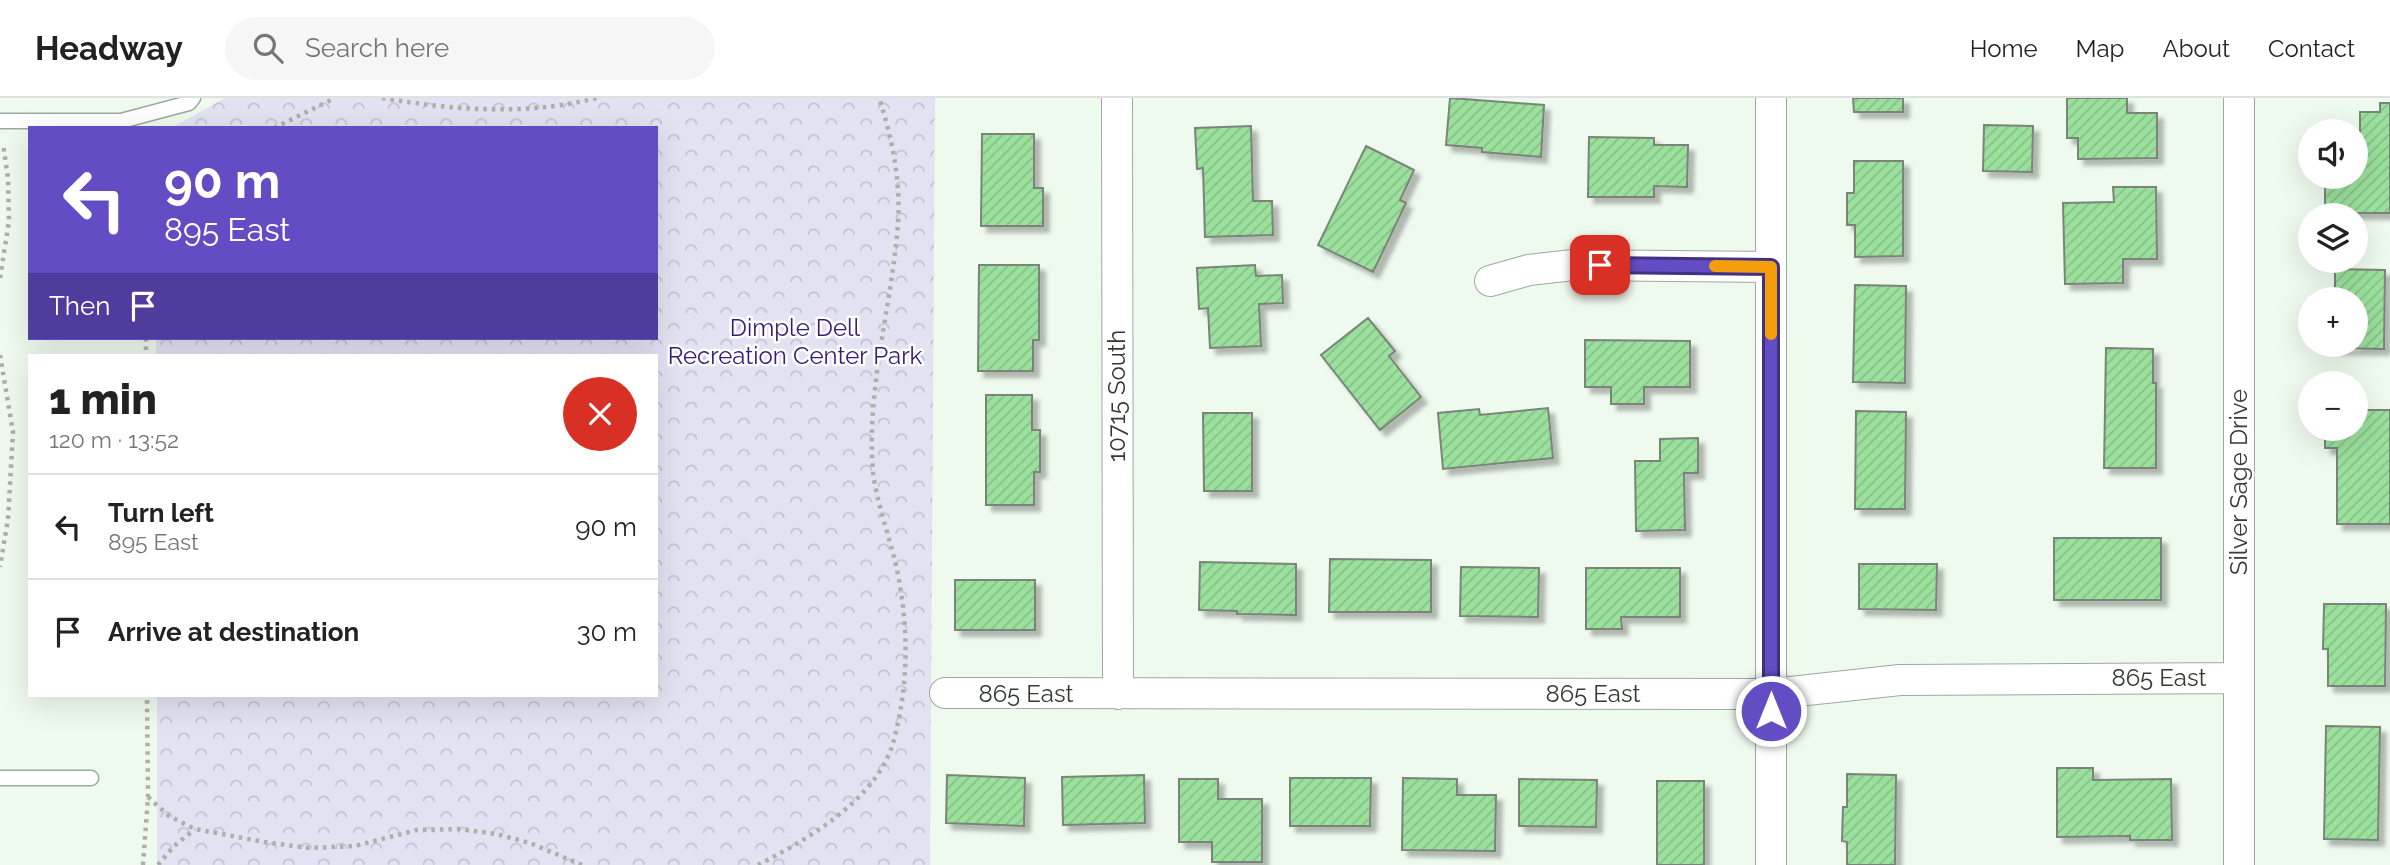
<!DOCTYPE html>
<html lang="en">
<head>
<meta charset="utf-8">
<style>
  body { margin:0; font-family:Raleway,sans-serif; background:#f6f6f6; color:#222; height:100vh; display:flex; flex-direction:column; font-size:26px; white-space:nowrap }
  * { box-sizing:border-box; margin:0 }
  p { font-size:23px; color:#767676 }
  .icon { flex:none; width:38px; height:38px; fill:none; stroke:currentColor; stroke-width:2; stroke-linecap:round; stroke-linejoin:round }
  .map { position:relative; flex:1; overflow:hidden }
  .side { position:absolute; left:28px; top:256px; width:630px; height:343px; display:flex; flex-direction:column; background:#fff; border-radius:0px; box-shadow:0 7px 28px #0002 }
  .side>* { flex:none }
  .banner { position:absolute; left:28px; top:28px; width:630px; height:214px; border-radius:0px; box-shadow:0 7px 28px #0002; background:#624dc5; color:#fff; overflow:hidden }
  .fabs { position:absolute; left:2298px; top:21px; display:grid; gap:14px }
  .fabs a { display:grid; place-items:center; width:70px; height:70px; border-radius:50%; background:#fff; box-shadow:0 7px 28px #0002; font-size:35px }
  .pin { position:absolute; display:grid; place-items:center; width:60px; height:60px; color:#fff; margin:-30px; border-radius:14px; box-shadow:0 4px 10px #0006 }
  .me { position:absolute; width:77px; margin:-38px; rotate:0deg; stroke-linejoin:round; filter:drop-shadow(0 0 5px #0008) }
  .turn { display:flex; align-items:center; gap:24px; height:147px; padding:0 21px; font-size:32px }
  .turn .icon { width:91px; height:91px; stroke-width:2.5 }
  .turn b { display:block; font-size:49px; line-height:60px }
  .then { display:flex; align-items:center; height:66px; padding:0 21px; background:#0003; gap:14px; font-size:26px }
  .round { display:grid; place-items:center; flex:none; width:74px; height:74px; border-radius:37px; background:#f6f6f6 }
  .headline { display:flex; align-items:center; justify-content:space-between; height:119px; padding:0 21px }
  h1 { font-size:42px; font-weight:800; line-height:52px }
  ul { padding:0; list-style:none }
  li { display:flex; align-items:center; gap:21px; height:105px; padding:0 21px; border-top:2px solid #e0e0e0 }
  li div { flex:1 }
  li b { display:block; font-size:26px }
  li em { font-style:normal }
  header { display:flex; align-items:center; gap:42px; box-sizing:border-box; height:98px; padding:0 35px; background:#fff; border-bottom:2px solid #e0e0e0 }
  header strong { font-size:33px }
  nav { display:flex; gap:38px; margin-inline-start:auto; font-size:24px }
  .search { width:490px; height:63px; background:#f6f6f6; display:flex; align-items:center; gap:18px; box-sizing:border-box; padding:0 24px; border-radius:38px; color:#767676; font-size:26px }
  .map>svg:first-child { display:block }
</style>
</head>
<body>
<header>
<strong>Headway</strong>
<div class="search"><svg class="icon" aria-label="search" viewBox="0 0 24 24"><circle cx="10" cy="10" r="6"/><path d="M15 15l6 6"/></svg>Search here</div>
<nav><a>Home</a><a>Map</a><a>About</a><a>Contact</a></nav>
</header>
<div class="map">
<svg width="2390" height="767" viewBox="0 0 2390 767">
  <defs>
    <pattern id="park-crowns" width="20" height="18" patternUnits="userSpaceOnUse" patternTransform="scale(1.75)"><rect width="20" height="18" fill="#e3e2f2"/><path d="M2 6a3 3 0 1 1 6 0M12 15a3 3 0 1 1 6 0" fill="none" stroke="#c3c3d0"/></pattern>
    <pattern id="building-hatch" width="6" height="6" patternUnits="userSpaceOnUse" patternTransform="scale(1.75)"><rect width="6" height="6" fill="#9be09d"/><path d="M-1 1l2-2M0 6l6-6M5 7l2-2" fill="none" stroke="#86c188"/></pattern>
    <filter id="shadow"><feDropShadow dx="6" dy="6" stdDeviation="2" flood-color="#0004"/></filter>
  </defs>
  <rect width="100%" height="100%" fill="#effaef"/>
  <path fill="url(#park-crowns)" d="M225,0H935L930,767H157V597H656V257H156V240H656V30H171Z"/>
  <path fill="url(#building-hatch)" stroke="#7a857a" stroke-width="2" filter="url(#shadow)" d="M1450,0L1544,7L1541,59L1482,54V50L1446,47Z
    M1853,0H1903V14H1854Z
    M2067,0H2127V15H2157V60L2078,61V40H2067Z
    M2380,5H2390V115H2325V79H2356V48H2360V14H2380Z
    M1984,27L2033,28L2032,74L1983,73Z
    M1251,28L1253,103H1272L1273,137L1205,139L1203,70L1197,71L1195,30Z
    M982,36H1034V90H1043V128H981Z
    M1589,39L1654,40V47H1688L1687,89L1654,88V99H1588Z
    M1366,48L1414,72L1400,102L1406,105L1373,174L1318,147Z
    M1854,63H1903V158L1855,159V127H1847V95H1854Z
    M2113,89H2156L2157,161H2123V185L2065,186L2063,105L2114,104Z
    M979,167H1039V242H1033V273H978Z
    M1255,167L1256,178L1282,177L1283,205L1259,206L1261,248L1210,250L1208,210L1199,211L1197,170Z
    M2335,171L2385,172L2384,251L2334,250V247H2356V201H2335Z
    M1855,187L1906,188L1905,285L1853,284Z
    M1368,220L1395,253L1389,258L1421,299L1380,332L1321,257Z
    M1585,242L1690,243V289H1644V306H1611V289H1585Z
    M2106,250L2153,251V285H2156V370H2104Z
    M986,297H1032V332H1040V374H1034V407H986Z
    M1548,310L1553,360L1443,371L1438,315L1479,311L1480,317Z
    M2356,312H2390V426H2337V350H2325V331H2356Z
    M1856,313L1906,314L1905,411H1855Z
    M1203,315H1252V393H1204Z
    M1698,340V375H1684L1685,432L1636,433L1635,363H1660V341Z
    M2054,440H2161V502H2054Z
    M1330,461L1431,462V514H1329Z
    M1200,464L1296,466V517L1237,516V513L1199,512Z
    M1859,466H1937L1936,512L1859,511Z
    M1461,469L1539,470L1538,519L1460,518Z
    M1586,470H1680V519H1621L1622,531H1586Z
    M955,482H1035V532H955Z
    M2324,506H2386L2385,588H2328V551H2323Z
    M2326,628L2380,629L2378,742L2324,741Z
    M2057,670H2093V682L2171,681L2172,742H2130V738L2057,739Z
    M1847,676L1896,677L1895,767H1847V744L1842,743L1843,709H1847Z
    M947,677L1025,680L1024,728L946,725Z
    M1144,677L1145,725L1063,727L1062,679Z
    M1290,680H1371L1370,728H1290Z
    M1403,680L1457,681V697H1496L1495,753L1402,752Z
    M1179,681H1218V701H1262V764H1212V744H1179Z
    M1519,681L1597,682L1596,729L1519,728Z
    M1657,683H1704V767H1657Z"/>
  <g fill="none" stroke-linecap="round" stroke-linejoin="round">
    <defs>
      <path id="service" d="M0,23H121L189,5L193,0
        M0,680H91"/>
      <path id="minor" d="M1117,0L1118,596
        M1771,0V767
        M1490,183L1529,172L1573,167L1771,169
        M945,595L1771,596L1900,582L2239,580
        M2239,767V0"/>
    </defs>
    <use href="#service" stroke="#9ea99e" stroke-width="17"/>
    <use href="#minor" stroke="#9ea99e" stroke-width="32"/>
    <path stroke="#a9b1a9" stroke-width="4.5" stroke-dasharray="3.5 5" stroke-linecap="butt" d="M382,0C454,12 525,18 597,0
      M274,30L335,0
      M0,180L9,123L8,80L3,46
      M146,240V257
      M0,257L13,334L8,421L0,469
      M148,699L169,718L195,731L264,744L309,750L355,748L417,732L460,731L496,736L530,745L582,767
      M143,767L148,699L147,597
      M158,767L174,748L195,731
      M758,767C808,741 876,702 893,645C909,589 909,529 897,472C890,439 877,407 873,374C866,290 892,208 898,125C901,83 892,39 879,0"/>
    <use href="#service" stroke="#fff" stroke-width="14"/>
    <use href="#minor" stroke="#fff" stroke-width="30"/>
  </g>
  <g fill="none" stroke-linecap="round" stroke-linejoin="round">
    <defs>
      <path id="route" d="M1600,167L1771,169V613"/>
    </defs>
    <use href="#route" stroke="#403280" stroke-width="18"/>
    <use href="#route" stroke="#624dc5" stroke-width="12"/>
    <path stroke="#f59e0b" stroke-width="12" d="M1715,168L1771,169V236"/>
  </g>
  <g text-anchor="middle" stroke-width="5" stroke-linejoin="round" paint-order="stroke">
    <g font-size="24" fill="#341d79" stroke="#fff">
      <text x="795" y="238">Dimple Dell<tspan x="795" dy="28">Recreation Center Park</tspan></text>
    </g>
    <g font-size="24" fill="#343934" stroke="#fff">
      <text transform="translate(1117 298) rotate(-90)" y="8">10715 South</text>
      <text transform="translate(2239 384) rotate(-90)" y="8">Silver Sage Drive</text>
      <text x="2159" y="588">865 East</text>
      <text x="1026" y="604">865 East</text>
      <text x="1593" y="604">865 East</text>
    </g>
  </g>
</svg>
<div class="fabs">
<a><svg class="icon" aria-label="sound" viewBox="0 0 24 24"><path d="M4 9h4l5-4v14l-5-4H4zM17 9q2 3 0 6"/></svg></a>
<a><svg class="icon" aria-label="layers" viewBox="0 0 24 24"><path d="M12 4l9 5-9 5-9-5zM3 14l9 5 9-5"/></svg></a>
<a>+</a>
<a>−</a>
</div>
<div class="pin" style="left:1600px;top:167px;background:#d93025"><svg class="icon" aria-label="arrive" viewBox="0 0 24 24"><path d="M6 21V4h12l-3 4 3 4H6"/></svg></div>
<svg class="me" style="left:1771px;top:613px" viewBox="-20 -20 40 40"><circle r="17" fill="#624dc5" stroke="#fff" stroke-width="3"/><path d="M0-11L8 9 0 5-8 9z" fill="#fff"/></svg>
<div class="banner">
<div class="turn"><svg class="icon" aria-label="left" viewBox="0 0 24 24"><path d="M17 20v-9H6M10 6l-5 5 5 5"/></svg><div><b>90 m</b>895 East</div></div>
<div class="then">Then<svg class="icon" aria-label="arrive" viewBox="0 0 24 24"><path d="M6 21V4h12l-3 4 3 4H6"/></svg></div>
</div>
<section class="side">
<div class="headline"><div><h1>1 min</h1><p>120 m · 13:52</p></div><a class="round" style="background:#d93025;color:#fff"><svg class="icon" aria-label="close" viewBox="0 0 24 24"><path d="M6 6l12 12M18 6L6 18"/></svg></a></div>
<ul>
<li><svg class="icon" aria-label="left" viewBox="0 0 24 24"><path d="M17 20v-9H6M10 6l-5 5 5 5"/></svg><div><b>Turn left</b><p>895 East</p></div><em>90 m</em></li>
<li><svg class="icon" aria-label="arrive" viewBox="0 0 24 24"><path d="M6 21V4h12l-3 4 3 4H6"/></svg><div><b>Arrive at destination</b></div><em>30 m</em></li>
</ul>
</section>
</div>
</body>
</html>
